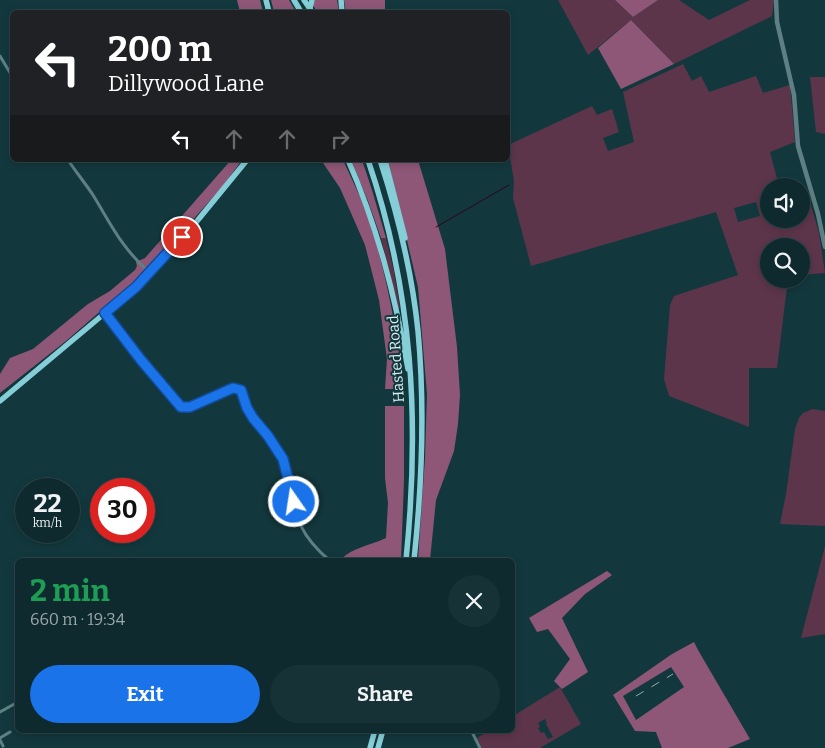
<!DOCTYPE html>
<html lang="en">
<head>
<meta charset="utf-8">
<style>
  body { margin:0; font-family:Bitter,serif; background:#173236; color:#f1f3f6; height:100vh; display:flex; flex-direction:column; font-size:19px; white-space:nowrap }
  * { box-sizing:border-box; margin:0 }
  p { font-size:16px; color:#9ba7aa }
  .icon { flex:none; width:28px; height:28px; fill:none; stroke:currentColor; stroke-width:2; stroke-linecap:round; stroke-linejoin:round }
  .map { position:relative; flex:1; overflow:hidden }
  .drawer { position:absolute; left:15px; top:558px; width:500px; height:175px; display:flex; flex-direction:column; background:#0e2a2e; border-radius:8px; box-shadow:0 2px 8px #0003,0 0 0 1px #2e464a }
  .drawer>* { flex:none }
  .guide { position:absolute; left:10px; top:10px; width:500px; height:152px; border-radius:8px; box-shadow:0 2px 8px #0003,0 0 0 1px #2e464a; background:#202124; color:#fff; overflow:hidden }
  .fabs { position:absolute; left:760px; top:178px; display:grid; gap:10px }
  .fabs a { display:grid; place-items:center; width:50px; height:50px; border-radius:50%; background:#0e2a2e; box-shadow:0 2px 8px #0003,0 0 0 1px #2e464a; font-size:25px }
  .speed { position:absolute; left:15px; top:478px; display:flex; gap:10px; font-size:25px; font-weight:700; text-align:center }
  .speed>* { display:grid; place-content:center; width:65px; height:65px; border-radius:50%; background:#0e2a2e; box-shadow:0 2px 8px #0003,0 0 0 1px #2e464a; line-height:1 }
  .speed small { font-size:12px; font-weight:400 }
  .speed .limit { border:8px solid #d22; background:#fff; color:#111 }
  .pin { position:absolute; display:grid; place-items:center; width:42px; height:42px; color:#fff; margin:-21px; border:2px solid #fff; border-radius:50%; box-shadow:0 1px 5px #0007 }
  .me { position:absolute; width:55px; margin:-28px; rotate:347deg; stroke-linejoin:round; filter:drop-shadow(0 0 4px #0008) }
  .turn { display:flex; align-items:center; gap:18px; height:105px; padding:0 15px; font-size:22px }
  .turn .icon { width:65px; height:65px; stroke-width:2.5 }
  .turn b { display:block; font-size:35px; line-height:42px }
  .lanes { display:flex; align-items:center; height:48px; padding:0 15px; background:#0003; justify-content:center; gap:25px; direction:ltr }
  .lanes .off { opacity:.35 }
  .round { display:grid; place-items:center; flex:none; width:52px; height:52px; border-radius:26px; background:#173236 }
  .summary { display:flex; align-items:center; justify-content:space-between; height:85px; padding:0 15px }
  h1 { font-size:30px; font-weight:700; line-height:38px; color:#1e9e55 }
  .action { display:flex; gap:10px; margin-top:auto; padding:10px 15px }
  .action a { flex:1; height:58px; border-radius:30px; background:#1a73e8; color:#fff; font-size:20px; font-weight:700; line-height:58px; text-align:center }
  .action a+a { background:#173236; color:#f1f3f6 }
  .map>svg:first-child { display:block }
</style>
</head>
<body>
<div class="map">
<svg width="825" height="748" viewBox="0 0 825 748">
  <rect width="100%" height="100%" fill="#12383d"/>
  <path fill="#5c354b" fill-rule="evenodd" d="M558,0H615L633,17L658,0H679L709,20L750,0H774L772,16L674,64L631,20L588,55Z
    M683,64L692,81L701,76L709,92L756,76L763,93L790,85L795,142L770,152L779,186H769V219H801V189L806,188L819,233L825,273L801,275V246H769V279H788L777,368H749V427L669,396L664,379L670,305L674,296L738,275L716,212L531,266L513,198L514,181L508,145L592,106L597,115L612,109L619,132L603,138L608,151L634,142L623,92ZM756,202L760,216L738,222L734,208Z
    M810,77H825V134L816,132Z
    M381,238H386L394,272L400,308H398Z
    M813,409L825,411V526L780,524L786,494L795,429L799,418L803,413Z
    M825,546V634L801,638Z
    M560,687L581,724L540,748H482L477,738L490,730H512L513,716ZM545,719L547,723L546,724L553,737L548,739L544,732L541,733L538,728L540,727L538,723Z"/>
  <path fill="#8f5777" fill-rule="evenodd" d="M237,0H260L263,12H240Z
    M271,0H289L296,12H274Z
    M315,0H337L339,12H317L313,5Z
    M344,0H385V12H346Z
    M615,0H658L633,17Z
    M631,20L674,64L621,89L598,48Z
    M231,160H242L222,187L149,269L66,341L0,393V374L10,358L33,349L88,304L110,291L135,270L137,266L136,262L145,258Z
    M321,160H343C352,180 362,199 369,220C387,275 397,332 404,389H385L387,359L379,300L365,245L340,188Z
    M351,160H362L372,190L386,238H381L368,201Z
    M388,160H418L445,249L457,347L460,395L458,424L454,451L436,500L430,560H418L425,458L427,394L418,287Z
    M385,406H404V481L401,560H340C353,547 369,546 386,538L388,503L385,478Z
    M607,571L612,575L585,594L562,618L588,672L562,689L554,681L570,659L548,629L537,632L529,618Z
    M694,642L698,650L750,739L728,748H662L656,732L635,731L613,695L672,654ZM671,667L684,687L636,720L623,696Z"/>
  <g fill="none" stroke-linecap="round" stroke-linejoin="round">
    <path stroke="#300120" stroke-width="1" d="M436,227L509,185"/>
    <path stroke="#5e8084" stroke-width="3" d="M0,56L12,76
      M68,160C76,172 85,183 93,195C112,226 121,247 149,272
      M105,313L141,360L181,407C194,410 219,393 232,388L241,390C246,399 247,409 253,418C262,432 276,443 283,458C286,466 288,476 289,484C297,520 300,535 329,560
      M0,712L18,702
      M471,730L480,748
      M0,738L10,732
      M0,740L3,746"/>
    <path stroke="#5e8084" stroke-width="4.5" d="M776,0L777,22L794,95L798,146L818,214L825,247"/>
    <path stroke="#86ced7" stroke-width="5.5" d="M266,0L269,12
      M294,0L301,12
      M304,0L312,12
      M341,0L342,12
      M348,160C378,228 395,296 408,369
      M368,160C413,292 420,422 406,560
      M380,160C398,215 412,273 418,331C425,407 422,485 414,560
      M385,160L405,238
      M0,401L136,287L193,226L247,160
      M370,748L375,730
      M378,748L383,730"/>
    <path stroke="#91acaf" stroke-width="1" stroke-dasharray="9 9" stroke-linecap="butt" d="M636,696L673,674"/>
    <path stroke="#86ced7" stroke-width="5.5" d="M309,12L312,0"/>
  </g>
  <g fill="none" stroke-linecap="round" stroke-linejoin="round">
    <defs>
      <path id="route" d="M182,237L136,287L105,313L141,360L181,407H190L233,388L241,390L247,408L253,418L268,436L283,459L294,502"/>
    </defs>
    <use href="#route" stroke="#114b97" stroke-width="12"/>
    <use href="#route" stroke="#1a73e8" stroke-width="9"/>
  </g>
  <g text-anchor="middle" stroke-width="4" stroke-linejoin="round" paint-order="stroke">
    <g font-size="15" fill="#dbeff2" stroke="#12383d">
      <text transform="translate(396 359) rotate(-94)" y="5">Hasted Road</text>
    </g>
  </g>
</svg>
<div class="fabs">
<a><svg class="icon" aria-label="sound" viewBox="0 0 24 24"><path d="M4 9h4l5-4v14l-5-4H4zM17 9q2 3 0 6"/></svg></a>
<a><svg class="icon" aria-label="search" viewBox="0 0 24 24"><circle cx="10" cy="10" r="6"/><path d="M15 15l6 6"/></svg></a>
</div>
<div class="speed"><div>22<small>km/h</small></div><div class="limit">30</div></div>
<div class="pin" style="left:182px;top:237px;background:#d93025"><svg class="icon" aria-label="arrive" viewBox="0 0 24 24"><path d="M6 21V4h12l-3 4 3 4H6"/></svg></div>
<svg class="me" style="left:294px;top:502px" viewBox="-20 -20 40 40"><circle r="17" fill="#1a73e8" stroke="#fff" stroke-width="3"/><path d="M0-11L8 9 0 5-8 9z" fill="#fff"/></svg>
<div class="guide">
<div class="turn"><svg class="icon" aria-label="left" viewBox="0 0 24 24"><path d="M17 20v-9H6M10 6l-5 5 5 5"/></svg><div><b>200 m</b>Dillywood Lane</div></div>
<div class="lanes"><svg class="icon" aria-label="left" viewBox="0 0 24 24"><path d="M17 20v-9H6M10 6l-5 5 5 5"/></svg><svg class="icon off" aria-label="ahead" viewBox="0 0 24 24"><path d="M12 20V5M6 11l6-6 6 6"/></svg><svg class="icon off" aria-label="ahead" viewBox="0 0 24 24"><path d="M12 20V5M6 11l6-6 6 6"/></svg><svg class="icon off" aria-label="right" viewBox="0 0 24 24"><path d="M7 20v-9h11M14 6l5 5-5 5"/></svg></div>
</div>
<section class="drawer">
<div class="summary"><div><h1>2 min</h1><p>660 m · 19:34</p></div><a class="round"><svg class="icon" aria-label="close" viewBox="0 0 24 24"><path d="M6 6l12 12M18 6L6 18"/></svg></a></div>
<div class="action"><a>Exit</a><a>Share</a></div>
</section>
</div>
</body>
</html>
